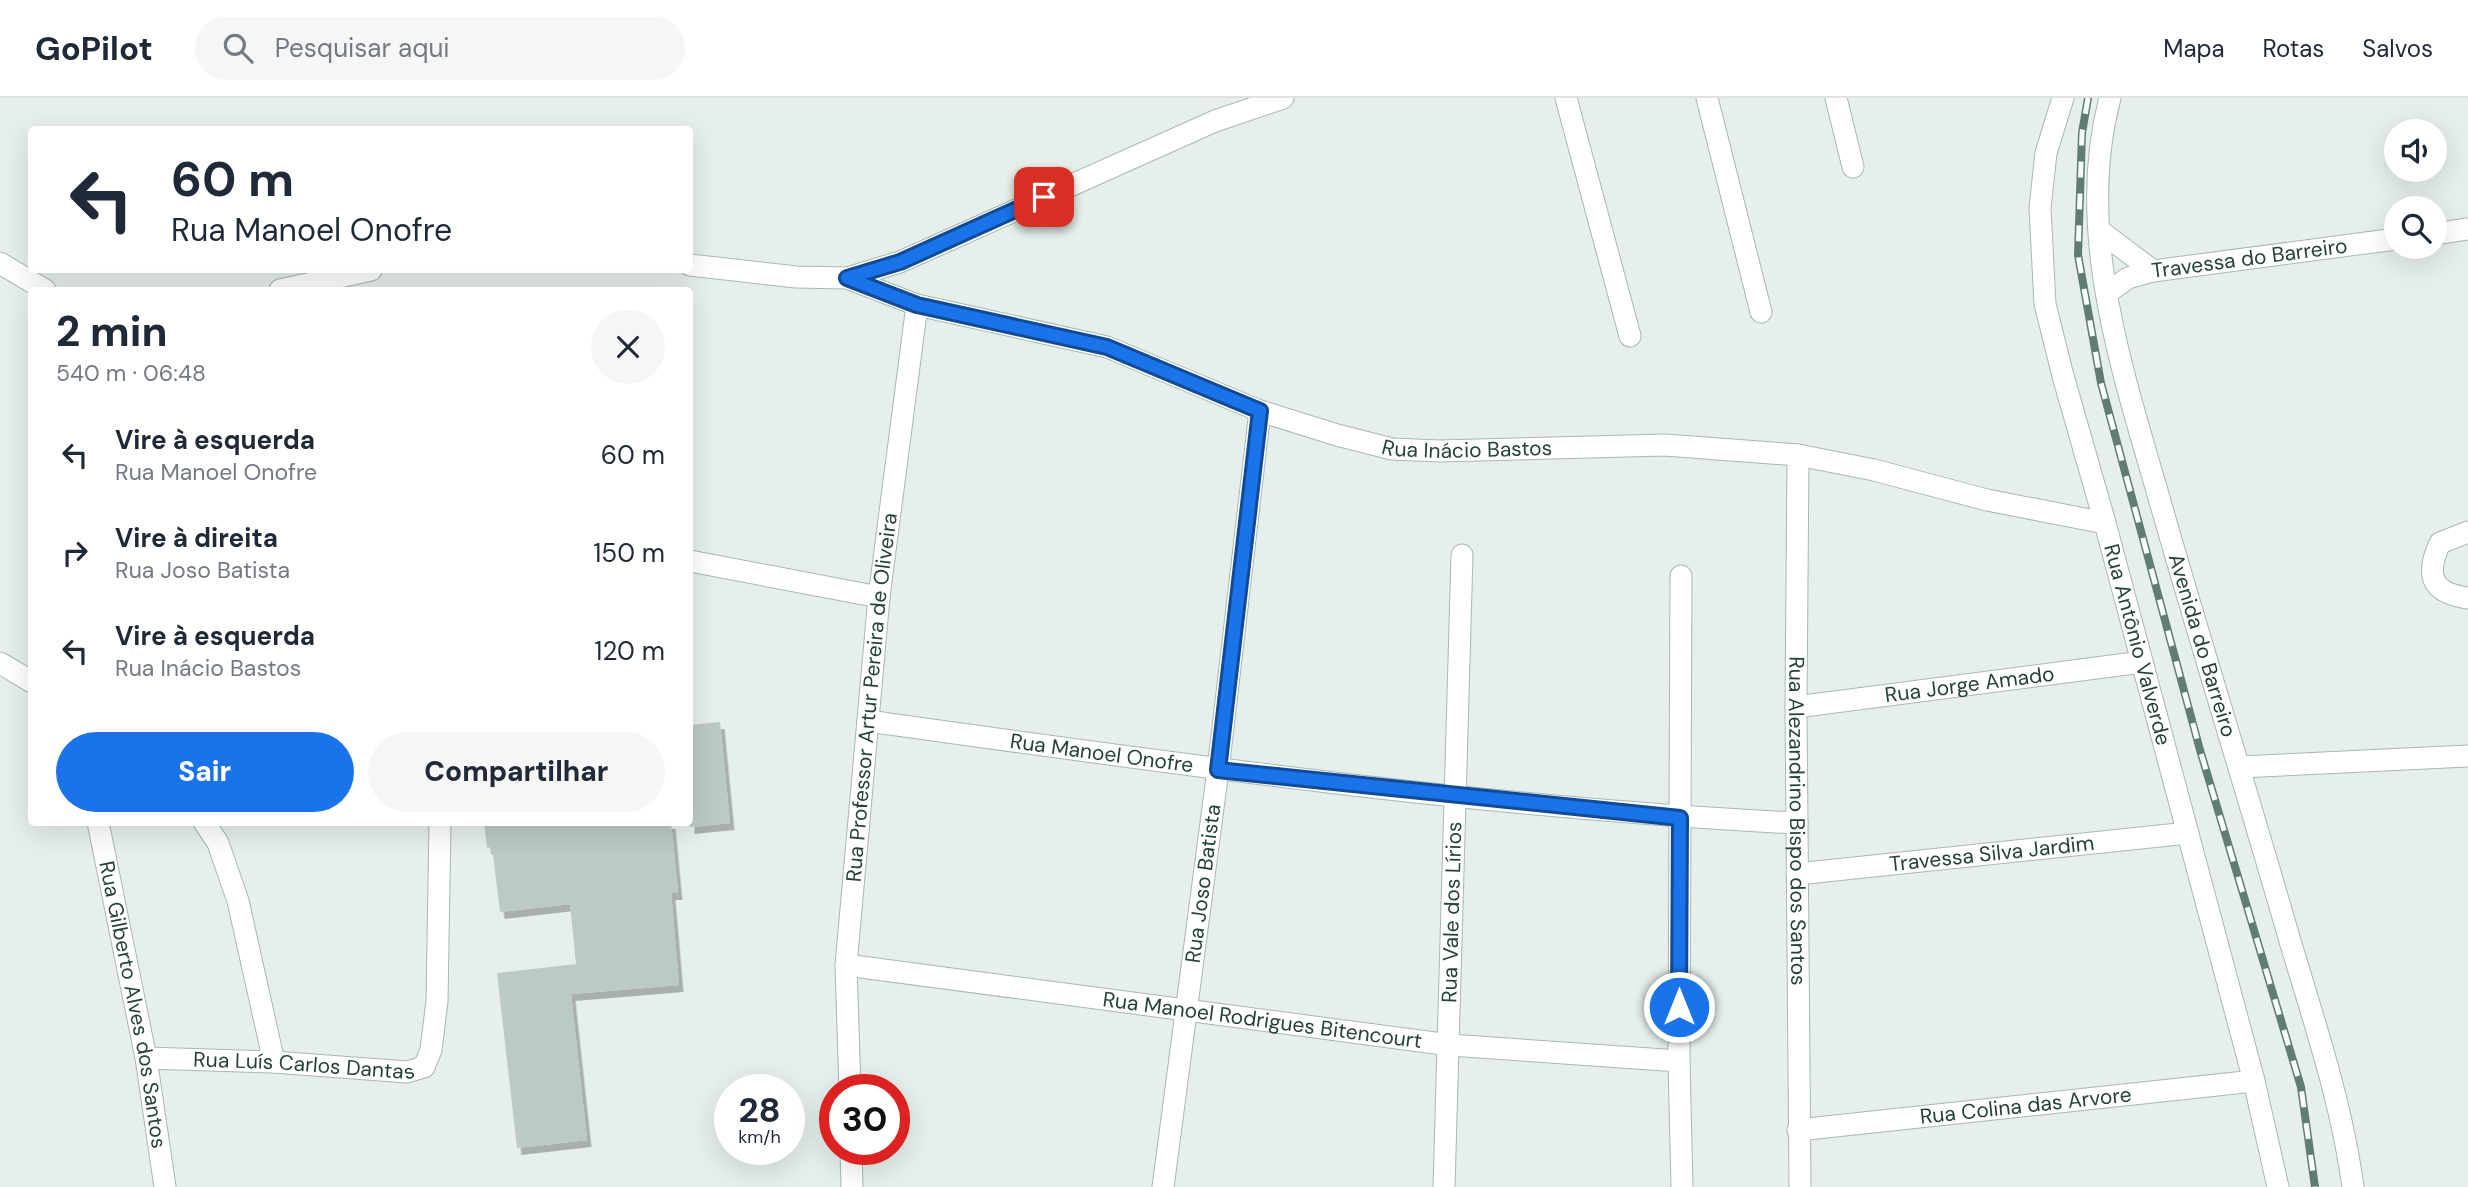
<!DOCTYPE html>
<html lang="pt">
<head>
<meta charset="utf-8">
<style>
  body { margin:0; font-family:"DM Sans",sans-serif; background:#f6f6f7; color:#1f2937; height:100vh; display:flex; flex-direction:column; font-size:26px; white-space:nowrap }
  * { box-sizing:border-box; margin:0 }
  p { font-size:23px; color:#747a83 }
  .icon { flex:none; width:38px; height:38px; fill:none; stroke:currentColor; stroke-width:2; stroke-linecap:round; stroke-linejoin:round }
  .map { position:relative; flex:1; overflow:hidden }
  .panel { position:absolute; left:28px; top:189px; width:665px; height:539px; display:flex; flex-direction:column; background:#fff; border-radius:7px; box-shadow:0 7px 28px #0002 }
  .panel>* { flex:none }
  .hud { position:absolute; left:28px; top:28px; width:665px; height:147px; border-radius:7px; box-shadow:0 7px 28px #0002; background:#fff; color:#1f2937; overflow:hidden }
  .fabs { position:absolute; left:2384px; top:21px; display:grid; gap:14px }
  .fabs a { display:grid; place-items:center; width:63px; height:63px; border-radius:50%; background:#fff; box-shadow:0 7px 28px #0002; font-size:35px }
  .speed { position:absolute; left:714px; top:976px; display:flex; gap:14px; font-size:35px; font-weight:700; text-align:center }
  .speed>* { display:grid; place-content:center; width:91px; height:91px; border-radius:50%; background:#fff; box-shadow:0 7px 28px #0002; line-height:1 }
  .speed small { font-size:18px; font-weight:400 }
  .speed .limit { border:10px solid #d22; background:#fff; color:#111 }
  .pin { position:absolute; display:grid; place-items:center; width:60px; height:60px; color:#fff; margin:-30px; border-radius:14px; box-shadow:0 4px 10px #0006 }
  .me { position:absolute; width:77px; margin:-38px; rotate:0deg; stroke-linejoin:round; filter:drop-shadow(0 0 5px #0008) }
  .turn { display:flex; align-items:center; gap:24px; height:147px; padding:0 28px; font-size:32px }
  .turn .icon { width:91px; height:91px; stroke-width:2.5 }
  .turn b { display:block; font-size:49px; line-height:60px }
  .round { display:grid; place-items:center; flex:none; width:74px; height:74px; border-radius:37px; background:#f6f6f7 }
  .headline { display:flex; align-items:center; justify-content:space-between; height:119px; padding:0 28px }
  h1 { font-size:42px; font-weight:800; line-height:52px }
  .cta { display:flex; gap:14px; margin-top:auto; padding:14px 28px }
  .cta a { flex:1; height:80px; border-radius:42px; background:#1a73e8; color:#fff; font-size:28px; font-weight:800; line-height:80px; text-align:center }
  .cta a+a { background:#f6f6f7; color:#1f2937 }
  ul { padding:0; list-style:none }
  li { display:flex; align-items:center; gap:21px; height:98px; padding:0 28px }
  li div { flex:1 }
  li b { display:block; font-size:26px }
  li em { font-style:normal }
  header { display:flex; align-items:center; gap:42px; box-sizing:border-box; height:98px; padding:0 35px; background:#fff; border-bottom:2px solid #e0e1e3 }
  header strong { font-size:33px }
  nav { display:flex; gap:38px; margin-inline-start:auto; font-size:24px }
  .search { width:490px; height:63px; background:#f6f6f7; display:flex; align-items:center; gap:18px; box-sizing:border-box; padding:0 24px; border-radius:38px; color:#747a83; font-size:26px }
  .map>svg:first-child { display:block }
</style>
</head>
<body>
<header>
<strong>GoPilot</strong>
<div class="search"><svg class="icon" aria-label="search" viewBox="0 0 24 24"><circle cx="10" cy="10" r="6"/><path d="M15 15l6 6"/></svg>Pesquisar aqui</div>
<nav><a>Mapa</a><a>Rotas</a><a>Salvos</a></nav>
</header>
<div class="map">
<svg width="2468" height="1089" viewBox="0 0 2468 1089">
  <defs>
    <filter id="shadow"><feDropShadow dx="4.5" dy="7" stdDeviation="0" flood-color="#0004"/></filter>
  </defs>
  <rect width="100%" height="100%" fill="#e6efeb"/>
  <path fill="#bbcac4" filter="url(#shadow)" d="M720,624L730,725L690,729V627Z
    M484,724H671L678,795H671L679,887L571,896L587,1042L517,1050L497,875L576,866L570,806L500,814L492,749L487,750Z"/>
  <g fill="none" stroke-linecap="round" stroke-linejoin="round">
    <defs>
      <g id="street">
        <path d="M1566,0L1630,238"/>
        <path d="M1707,0L1761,214"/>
        <path d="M1836,0L1853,69"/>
        <path id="s1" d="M2063,0L2046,55L2040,110L2045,206L2063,278L2105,425L2254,983L2278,1089"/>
        <path id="s2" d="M2110,0C2075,131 2121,268 2157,393C2200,544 2247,693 2290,843C2314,923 2342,1006 2353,1089"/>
        <path d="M2100,133L2153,173"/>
        <path d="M2434,136L2468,131"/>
        <path d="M0,165L45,192"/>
        <path d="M690,167L796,179L847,180L900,164L1215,23L1283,0"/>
        <path id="s3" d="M847,180L917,207L1107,249L1260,313L1337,337L1392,351L1440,353L1665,347L1798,357L1874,372L1987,402L2105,425"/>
        <path d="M280,192L371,172"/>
        <path id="s4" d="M2107,195L2128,180L2153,173L2396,141"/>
        <path id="s5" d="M1798,357L1796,609L1800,1089"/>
        <path d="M2468,434L2440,445C2425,477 2431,495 2468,500"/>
        <path d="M690,463L879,499"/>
        <path d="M1681,478L1679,963L1682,1089"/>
        <path d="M0,565L32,584"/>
        <path id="s6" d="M1796,609L2142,564"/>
        <path id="s7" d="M868,623C1176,666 1486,710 1797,725"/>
        <path d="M2240,669L2468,658"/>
        <path id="s8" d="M98,724L146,960L165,1089"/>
        <path d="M204,724L218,745L238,803L274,964"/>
        <path id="s9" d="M1797,776L2188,735"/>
        <path id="s10" d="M846,867L1450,947L1679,963"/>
        <path id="s11" d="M146,960L274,964L407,974L424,969L431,952L437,903L440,724"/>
        <path id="s12" d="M850,992L846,867L879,499L917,207"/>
        <path id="s13" d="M1798,1032L2254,983"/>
        <path d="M851,1052L852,1089"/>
        <path id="s14" d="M1163,1089L1218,672L1260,313"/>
        <path id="s15" d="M1444,1089L1462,457"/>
      </g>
    </defs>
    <use href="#street" stroke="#a8b8b2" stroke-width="23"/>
    <use href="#street" stroke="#fff" stroke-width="21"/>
    <defs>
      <path id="rail" d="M2088,0L2082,35L2078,157L2101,285L2200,652L2301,989L2315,1089"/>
    </defs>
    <use href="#rail" stroke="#5f7d75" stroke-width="8"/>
    <use href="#rail" stroke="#f7fbf9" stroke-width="5" stroke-dasharray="16" stroke-linecap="butt"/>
  </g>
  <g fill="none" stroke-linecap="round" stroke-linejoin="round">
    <defs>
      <path id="route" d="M1044,99L900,164L847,180L917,207L1107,249L1260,313L1218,672L1680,720L1679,909"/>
    </defs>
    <use href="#route" stroke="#114b97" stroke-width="18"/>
    <use href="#route" stroke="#1a73e8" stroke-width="12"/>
  </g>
  <g text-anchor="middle" stroke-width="6" stroke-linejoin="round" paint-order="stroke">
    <g font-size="21" fill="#24423a" stroke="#f7fbf9">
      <text dy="7" stroke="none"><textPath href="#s4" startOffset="149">Travessa do Barreiro</textPath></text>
      <text dy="7" stroke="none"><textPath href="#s3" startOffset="648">Rua Inácio Bastos</textPath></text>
      <text dy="7" stroke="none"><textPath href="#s1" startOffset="562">Rua Antônio Valverde</textPath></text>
      <text dy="7" stroke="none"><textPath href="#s2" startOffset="562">Avenida do Barreiro</textPath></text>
      <text dy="7" stroke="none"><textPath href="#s6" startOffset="175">Rua Jorge Amado</textPath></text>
      <text dy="7" stroke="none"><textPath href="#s12" startOffset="394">Rua Professor Artur Pereira de Oliveira</textPath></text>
      <text dy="7" stroke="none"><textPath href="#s7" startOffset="236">Rua Manoel Onofre</textPath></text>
      <text dy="7" stroke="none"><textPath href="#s5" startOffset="366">Rua Alezandrino Bispo dos Santos</textPath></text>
      <text dy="7" stroke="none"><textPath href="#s9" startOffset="196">Travessa Silva Jardim</textPath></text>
      <text dy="7" stroke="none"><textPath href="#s14" startOffset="306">Rua Joso Batista</textPath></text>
      <text dy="7" stroke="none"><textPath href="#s15" startOffset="275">Rua Vale dos Lírios</textPath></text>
      <text dy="7" stroke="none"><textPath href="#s8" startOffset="186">Rua Gilberto Alves dos Santos</textPath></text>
      <text dy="7" stroke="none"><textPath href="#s10" startOffset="420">Rua Manoel Rodrigues Bitencourt</textPath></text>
      <text dy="7" stroke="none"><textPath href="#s11" startOffset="158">Rua Luís Carlos Dantas</textPath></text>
      <text dy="7" stroke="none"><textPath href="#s13" startOffset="229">Rua Colina das Arvore</textPath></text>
    </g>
  </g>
</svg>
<div class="fabs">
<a><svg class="icon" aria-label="sound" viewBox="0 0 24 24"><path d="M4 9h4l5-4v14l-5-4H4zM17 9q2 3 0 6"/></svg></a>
<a><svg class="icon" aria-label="search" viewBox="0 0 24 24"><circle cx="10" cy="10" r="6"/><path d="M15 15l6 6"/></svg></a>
</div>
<div class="speed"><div>28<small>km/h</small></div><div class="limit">30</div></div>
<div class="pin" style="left:1044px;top:99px;background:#d93025"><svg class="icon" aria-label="arrive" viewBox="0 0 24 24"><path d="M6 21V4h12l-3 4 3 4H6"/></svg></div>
<svg class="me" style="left:1679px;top:909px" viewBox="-20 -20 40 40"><circle r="17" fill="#1a73e8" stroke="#fff" stroke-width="3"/><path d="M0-11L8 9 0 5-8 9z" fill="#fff"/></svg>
<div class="hud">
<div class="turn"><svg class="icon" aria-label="left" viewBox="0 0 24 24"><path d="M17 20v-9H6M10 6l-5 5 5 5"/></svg><div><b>60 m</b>Rua Manoel Onofre</div></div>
</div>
<section class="panel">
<div class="headline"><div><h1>2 min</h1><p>540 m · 06:48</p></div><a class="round"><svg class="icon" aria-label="close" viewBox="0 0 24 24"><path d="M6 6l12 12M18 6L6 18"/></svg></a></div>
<ul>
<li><svg class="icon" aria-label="left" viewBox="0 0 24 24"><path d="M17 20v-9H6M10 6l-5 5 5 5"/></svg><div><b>Vire à esquerda</b><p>Rua Manoel Onofre</p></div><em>60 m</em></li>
<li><svg class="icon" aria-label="right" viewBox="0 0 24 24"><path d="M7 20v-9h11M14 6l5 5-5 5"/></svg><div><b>Vire à direita</b><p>Rua Joso Batista</p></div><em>150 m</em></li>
<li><svg class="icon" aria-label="left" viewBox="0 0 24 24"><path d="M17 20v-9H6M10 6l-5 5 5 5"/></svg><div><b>Vire à esquerda</b><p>Rua Inácio Bastos</p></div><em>120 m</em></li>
</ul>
<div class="cta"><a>Sair</a><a>Compartilhar</a></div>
</section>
</div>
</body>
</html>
